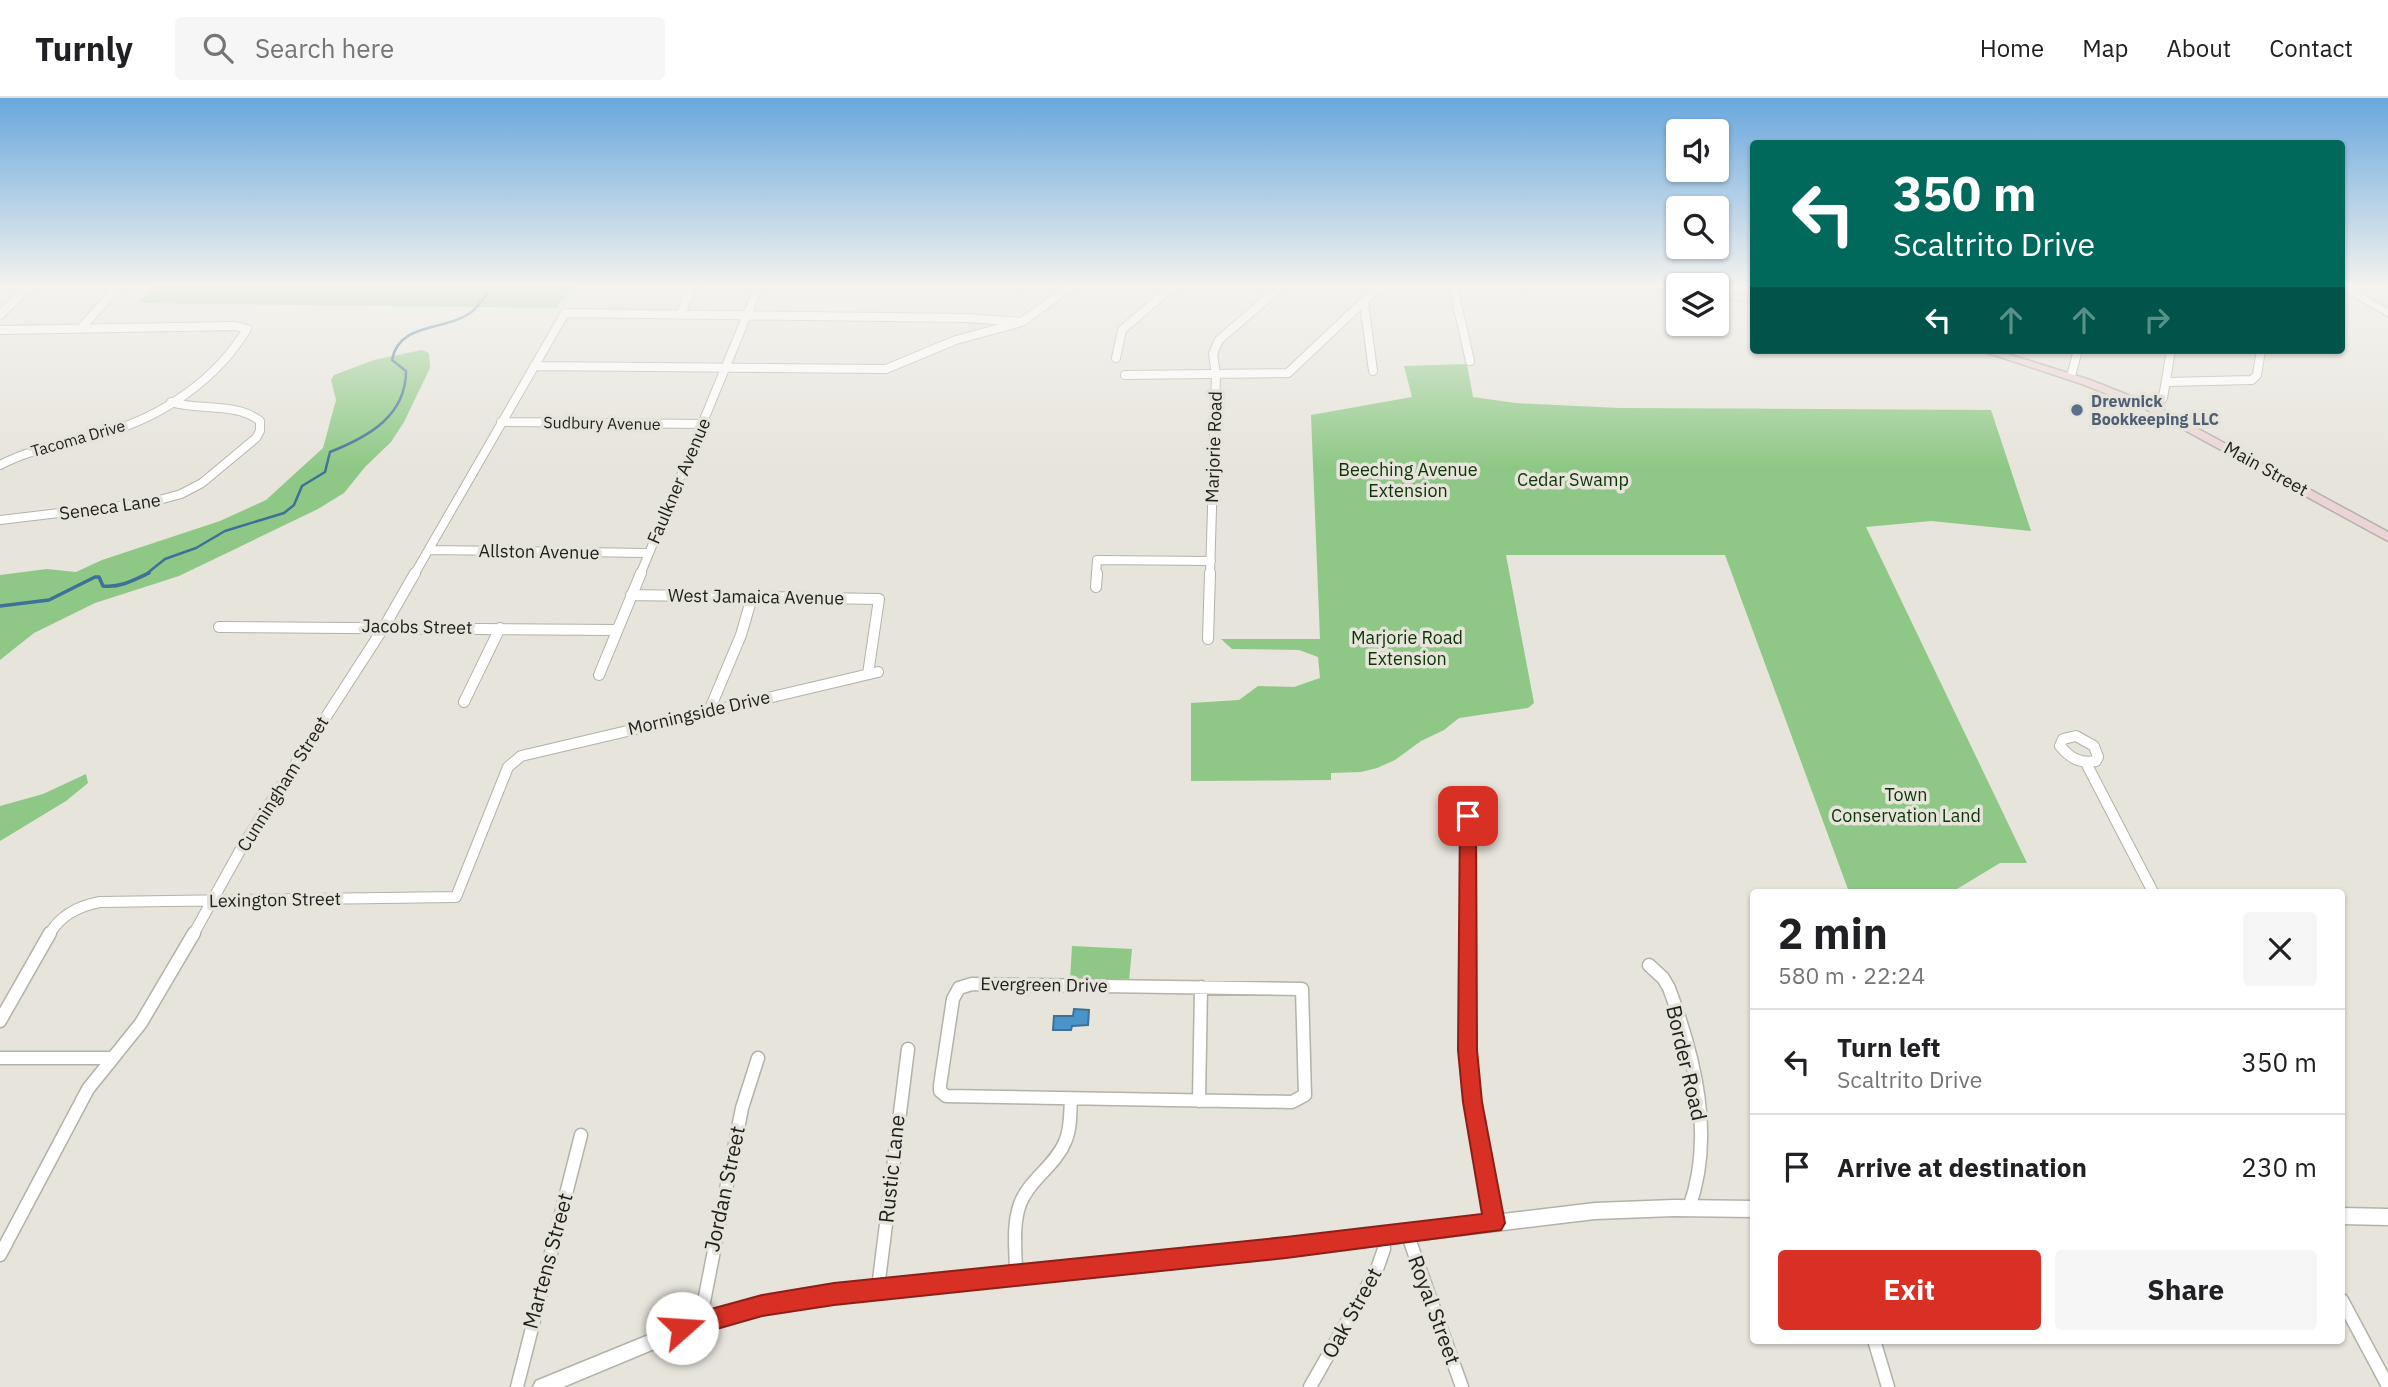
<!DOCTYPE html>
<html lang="en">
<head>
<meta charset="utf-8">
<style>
  body { margin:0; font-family:"IBM Plex Sans",sans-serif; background:#f6f6f6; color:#202124; height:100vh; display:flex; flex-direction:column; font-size:26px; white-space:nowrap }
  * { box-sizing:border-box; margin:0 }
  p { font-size:23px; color:#757577 }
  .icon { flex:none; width:38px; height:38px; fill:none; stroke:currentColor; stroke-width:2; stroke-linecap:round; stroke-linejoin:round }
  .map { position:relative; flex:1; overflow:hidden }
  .panel { position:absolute; left:1750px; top:791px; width:595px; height:455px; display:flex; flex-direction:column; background:#fff; border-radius:7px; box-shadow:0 2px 5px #0004 }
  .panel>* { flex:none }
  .banner { position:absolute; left:1750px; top:42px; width:595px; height:214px; border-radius:7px; box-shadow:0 2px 5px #0004; background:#00695c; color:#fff; overflow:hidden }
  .tools { position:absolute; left:1666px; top:21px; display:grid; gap:14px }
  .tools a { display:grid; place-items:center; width:63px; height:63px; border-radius:7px; background:#fff; box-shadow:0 2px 5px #0004; font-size:35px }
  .pin { position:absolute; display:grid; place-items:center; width:60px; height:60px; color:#fff; margin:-30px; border-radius:14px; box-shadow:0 4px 10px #0006 }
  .me { position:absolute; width:77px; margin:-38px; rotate:71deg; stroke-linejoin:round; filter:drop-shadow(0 0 5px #0008) }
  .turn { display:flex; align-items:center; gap:24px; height:147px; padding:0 28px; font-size:32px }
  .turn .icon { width:91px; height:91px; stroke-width:2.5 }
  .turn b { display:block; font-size:49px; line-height:60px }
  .lanes { display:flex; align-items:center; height:66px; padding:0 28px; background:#0003; justify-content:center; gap:35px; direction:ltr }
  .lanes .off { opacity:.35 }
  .round { display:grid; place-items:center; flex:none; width:74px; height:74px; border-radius:7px; background:#f6f6f6 }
  .overview { display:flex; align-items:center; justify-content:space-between; height:119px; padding:0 28px }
  h1 { font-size:42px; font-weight:800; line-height:52px }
  .primary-button { display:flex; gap:14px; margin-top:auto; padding:14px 28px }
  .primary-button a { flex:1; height:80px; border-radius:7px; background:#d93025; color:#fff; font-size:28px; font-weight:800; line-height:80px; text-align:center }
  .primary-button a+a { background:#f6f6f6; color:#202124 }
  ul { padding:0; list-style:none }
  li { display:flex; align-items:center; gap:21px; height:105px; padding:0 28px; border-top:2px solid #e0e0e0 }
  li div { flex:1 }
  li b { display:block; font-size:26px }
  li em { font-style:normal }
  header { display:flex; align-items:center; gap:42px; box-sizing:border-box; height:98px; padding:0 35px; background:#fff; border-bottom:2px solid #e0e0e0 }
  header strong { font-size:33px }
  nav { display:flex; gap:38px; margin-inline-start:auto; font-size:24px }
  .search { width:490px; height:63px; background:#f6f6f6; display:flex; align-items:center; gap:18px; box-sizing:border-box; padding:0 24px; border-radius:7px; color:#757577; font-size:26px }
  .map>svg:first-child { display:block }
</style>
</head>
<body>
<header>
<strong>Turnly</strong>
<div class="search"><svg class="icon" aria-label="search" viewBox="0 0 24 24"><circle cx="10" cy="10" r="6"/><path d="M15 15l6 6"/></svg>Search here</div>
<nav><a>Home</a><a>Map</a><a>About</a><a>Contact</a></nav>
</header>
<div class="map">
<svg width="2388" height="1289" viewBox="0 0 2388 1289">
  <rect width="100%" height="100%" fill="#e6e4db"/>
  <path fill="#8fc886" d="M154,188H573L556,210L138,205Z
    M422,252L429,255L430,270L404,324L391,344L365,369L344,395L318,411L179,478L95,505L34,535L0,562V477L47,471L76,474L102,462L220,423L266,402L323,350L336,302L331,282L334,277L374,262Z
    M1467,266L1473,299L1515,305L1620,310L1991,312L2031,433L1931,423L1866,429L2027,765H2000L1952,794H1849L1725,457H1506L1534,605L1528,610L1459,620L1444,632L1421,643L1395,662L1377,670L1361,674L1331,675V682L1191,683V605L1239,602L1258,588L1294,589L1320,580L1318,559L1299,552L1232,551L1221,541H1320L1311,317L1412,299L1404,268Z
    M86,676L88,685L66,703L0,743V708L43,696Z
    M1072,848L1132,851L1129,883H1070Z"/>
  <path fill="#4a94cc" stroke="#3d7197" stroke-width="2" d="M1074,911L1089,912L1088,927L1072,928L1071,932H1053L1054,918H1073Z"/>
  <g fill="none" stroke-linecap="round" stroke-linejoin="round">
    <path stroke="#3d7197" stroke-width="2.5" d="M145,477L165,461L196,450L225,433L284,415L294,407L302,388L325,374L330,354C368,339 406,318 406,273L392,262C399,225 441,233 467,217C478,211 485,198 492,188"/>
    <path stroke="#3d7197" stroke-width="3.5" d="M0,508L49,502L95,479H99L103,488C120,490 134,482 149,475"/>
    <defs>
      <path id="minor-far2" d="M1453,188L1470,263
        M2342,189L2355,188
        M1725,197L1733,188
        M1364,204L1373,273
        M0,217L29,188
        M680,217L692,188
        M81,230L119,188
        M0,232L236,228L247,231C217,281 163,318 108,334C71,345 34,349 0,367
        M1116,260L1122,232L1173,188
        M534,268L886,271L956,242L1022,224L1071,188
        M1125,277L1288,275L1380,188
        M2071,278L2078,252
        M2167,284L2252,282L2257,277L2261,252
        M2152,310L2163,300L2171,252
        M501,324L703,326
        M0,422L152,404L181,396L202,385L256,340L260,333V323C236,304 199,313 171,304
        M429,452L648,455
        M414,477L565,215L967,220L1022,224
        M640,477L759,188
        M1096,477L1097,462L1211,463
        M1210,477L1216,277L1213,256L1219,242L1282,188"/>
      <path id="minor-far1" d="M1096,489L1097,475
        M631,497L879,501L868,576
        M219,529L616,532
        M1208,541L1210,475
        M599,577L641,475
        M464,604L500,530
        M709,613L741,537L752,499
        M2076,638L2094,648L2098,659L2096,663C2080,666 2070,660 2060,648L2063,641Z
        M2086,665L2153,794
        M1468,718V837
        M49,837C60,817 78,808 100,804L456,799L508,669L521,658L878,574
        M193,837L242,749L384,529L415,475"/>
      <path id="minor" d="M1468,835V952L1476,1028L1494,1125
        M1649,867L1663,880L1669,890C1695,960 1715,1038 1689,1110
        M972,886L1302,891L1305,997L1292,1004L946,998L940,993V987L953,901L959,890Z
        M0,923L50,835
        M0,960H113
        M1199,1003L1201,889
        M1407,1135L1462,1289
        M0,1157L88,991L141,925L194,835
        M1016,1177C1016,1154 1012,1128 1020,1106C1029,1082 1055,1068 1065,1044C1071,1031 1070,1015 1071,1001
        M878,1190L908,951
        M2342,1202L2388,1288
        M700,1224L742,1010L758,960
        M1874,1242L1888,1289
        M517,1289L581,1037
        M1310,1289L1377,1171L1384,1151L1383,1138"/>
      <path id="tertiary" d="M2342,188H2347L2388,211V218L2342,192Z
        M1674,1102L1754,1103V1119L1674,1118L1595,1121L1313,1155L798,1209L700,1232L563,1289H533L536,1283L700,1216L798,1193L1313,1139L1595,1105Z
        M2342,1110L2388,1111V1127L2342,1126Z"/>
      <path id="secondary" d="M1666,188H1678V192L1667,190Z
        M1717,193L1754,199V205L1717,199Z
        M1979,252H1995L2090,282L2156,308L2388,434V443L2148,312L2082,286Z"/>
    </defs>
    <use href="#minor-far2" stroke="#b3b2a9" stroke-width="10"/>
    <use href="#minor-far1" stroke="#b3b2a9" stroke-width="12"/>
    <use href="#minor" stroke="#b3b2a9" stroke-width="15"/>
    <use href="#tertiary" stroke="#b3b2a9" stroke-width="3"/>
    <use href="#secondary" stroke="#b3b2a9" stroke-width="3"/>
    <use href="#minor-far2" stroke="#fff" stroke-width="8"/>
    <use href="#minor-far1" stroke="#fff" stroke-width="10"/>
    <use href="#minor" stroke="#fff" stroke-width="12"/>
    <use href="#tertiary" fill="#fff" fill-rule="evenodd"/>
    <use href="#secondary" fill="#ecd4d6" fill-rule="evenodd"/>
  </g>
  <linearGradient id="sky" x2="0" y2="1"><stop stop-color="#69a7dd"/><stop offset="0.51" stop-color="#f4f3ef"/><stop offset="1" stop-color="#f4f3ef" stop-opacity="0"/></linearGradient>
  <rect width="2388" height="369" fill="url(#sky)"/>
  <path fill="#d93025" stroke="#8d1f18" stroke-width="2" d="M1468,711L1474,713L1476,718L1477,952L1482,1004L1505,1125L1501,1132L1286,1160L834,1207L762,1218L682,1241L674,1238L671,1230L674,1223L682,1219L762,1197L834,1185L1286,1139L1482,1116L1463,1004L1458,952L1460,718L1462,713Z"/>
  <circle fill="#5c6f8a" stroke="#e6e4db" stroke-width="2.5" cx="2077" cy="312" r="7"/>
  <g text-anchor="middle" stroke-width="7" stroke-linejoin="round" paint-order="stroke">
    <g font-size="16" font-weight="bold" fill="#4e5e75" stroke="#e6e4db" text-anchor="start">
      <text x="2091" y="309">Drewnick<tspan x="2091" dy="18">Bookkeeping LLC</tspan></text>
    </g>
    <g font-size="16" fill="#1e1e1b" stroke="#e6e4db">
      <text transform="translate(602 325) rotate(1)" y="6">Sudbury Avenue</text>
      <text transform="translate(78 340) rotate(-16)" y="6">Tacoma Drive</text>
    </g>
    <g font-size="18" fill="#1e1e1b" stroke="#e6e4db">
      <text transform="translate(1214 349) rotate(-88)" y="6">Marjorie Road</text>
      <text transform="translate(2266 371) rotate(29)" y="6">Main Street</text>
      <text transform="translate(679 383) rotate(-67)" y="6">Faulkner Avenue</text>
      <text transform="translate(110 409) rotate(-8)" y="6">Seneca Lane</text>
      <text transform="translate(539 454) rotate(1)" y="6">Allston Avenue</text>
      <text transform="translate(756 499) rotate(1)" y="6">West Jamaica Avenue</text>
      <text transform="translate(417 529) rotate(1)" y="6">Jacobs Street</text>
      <text transform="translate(699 615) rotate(-13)" y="6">Morningside Drive</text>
      <text transform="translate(283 686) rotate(-58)" y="6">Cunningham Street</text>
      <text transform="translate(275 802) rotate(-1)" y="6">Lexington Street</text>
      <text transform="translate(1044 887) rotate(1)" y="6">Evergreen Drive</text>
    </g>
    <g font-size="18" fill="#0c3406" stroke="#e6e4db">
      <text x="1408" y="378">Beeching Avenue<tspan x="1408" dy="21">Extension</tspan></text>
      <text x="1573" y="388">Cedar Swamp</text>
      <text x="1407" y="546">Marjorie Road<tspan x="1407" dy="21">Extension</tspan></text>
      <text x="1906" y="703">Town<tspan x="1906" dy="21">Conservation Land</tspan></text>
    </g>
    <g font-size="21" fill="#1e1e1b" stroke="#e6e4db">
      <text transform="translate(1686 965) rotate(77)" y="7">Border Road</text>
      <text transform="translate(892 1071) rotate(-84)" y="7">Rustic Lane</text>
      <text transform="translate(725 1091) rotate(-78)" y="7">Jordan Street</text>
      <text transform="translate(548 1163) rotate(-75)" y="7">Martens Street</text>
      <text transform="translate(1434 1212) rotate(70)" y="7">Royal Street</text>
      <text transform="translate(1352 1215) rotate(-61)" y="7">Oak Street</text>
    </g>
  </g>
</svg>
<div class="tools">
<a><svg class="icon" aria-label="sound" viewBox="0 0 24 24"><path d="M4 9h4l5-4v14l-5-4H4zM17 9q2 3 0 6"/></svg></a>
<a><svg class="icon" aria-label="search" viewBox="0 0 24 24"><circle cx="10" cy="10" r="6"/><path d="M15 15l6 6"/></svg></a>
<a><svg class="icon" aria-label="layers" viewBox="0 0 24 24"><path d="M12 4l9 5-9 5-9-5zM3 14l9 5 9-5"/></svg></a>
</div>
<div class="pin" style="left:1468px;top:718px;background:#d93025"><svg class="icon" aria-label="arrive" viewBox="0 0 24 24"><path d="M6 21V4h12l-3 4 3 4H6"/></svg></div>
<svg class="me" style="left:682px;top:1230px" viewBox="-20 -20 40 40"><circle r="19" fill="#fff"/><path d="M0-13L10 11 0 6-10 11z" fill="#d93025"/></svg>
<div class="banner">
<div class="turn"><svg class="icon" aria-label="left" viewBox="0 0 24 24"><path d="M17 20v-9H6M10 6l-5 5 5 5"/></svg><div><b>350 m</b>Scaltrito Drive</div></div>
<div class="lanes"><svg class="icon" aria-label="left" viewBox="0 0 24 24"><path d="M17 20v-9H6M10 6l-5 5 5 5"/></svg><svg class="icon off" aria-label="ahead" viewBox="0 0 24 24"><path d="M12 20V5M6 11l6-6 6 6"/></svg><svg class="icon off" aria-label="ahead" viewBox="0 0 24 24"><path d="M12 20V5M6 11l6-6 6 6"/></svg><svg class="icon off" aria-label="right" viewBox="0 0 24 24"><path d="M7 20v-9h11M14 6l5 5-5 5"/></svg></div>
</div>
<section class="panel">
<div class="overview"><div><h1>2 min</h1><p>580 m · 22:24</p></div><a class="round"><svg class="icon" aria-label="close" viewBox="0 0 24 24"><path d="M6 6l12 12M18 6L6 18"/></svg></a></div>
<ul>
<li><svg class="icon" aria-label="left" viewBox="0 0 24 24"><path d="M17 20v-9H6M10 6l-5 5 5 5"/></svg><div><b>Turn left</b><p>Scaltrito Drive</p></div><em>350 m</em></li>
<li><svg class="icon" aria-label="arrive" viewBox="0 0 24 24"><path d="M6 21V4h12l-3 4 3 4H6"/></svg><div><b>Arrive at destination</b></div><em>230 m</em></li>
</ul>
<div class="primary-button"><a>Exit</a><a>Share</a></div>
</section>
</div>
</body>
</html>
